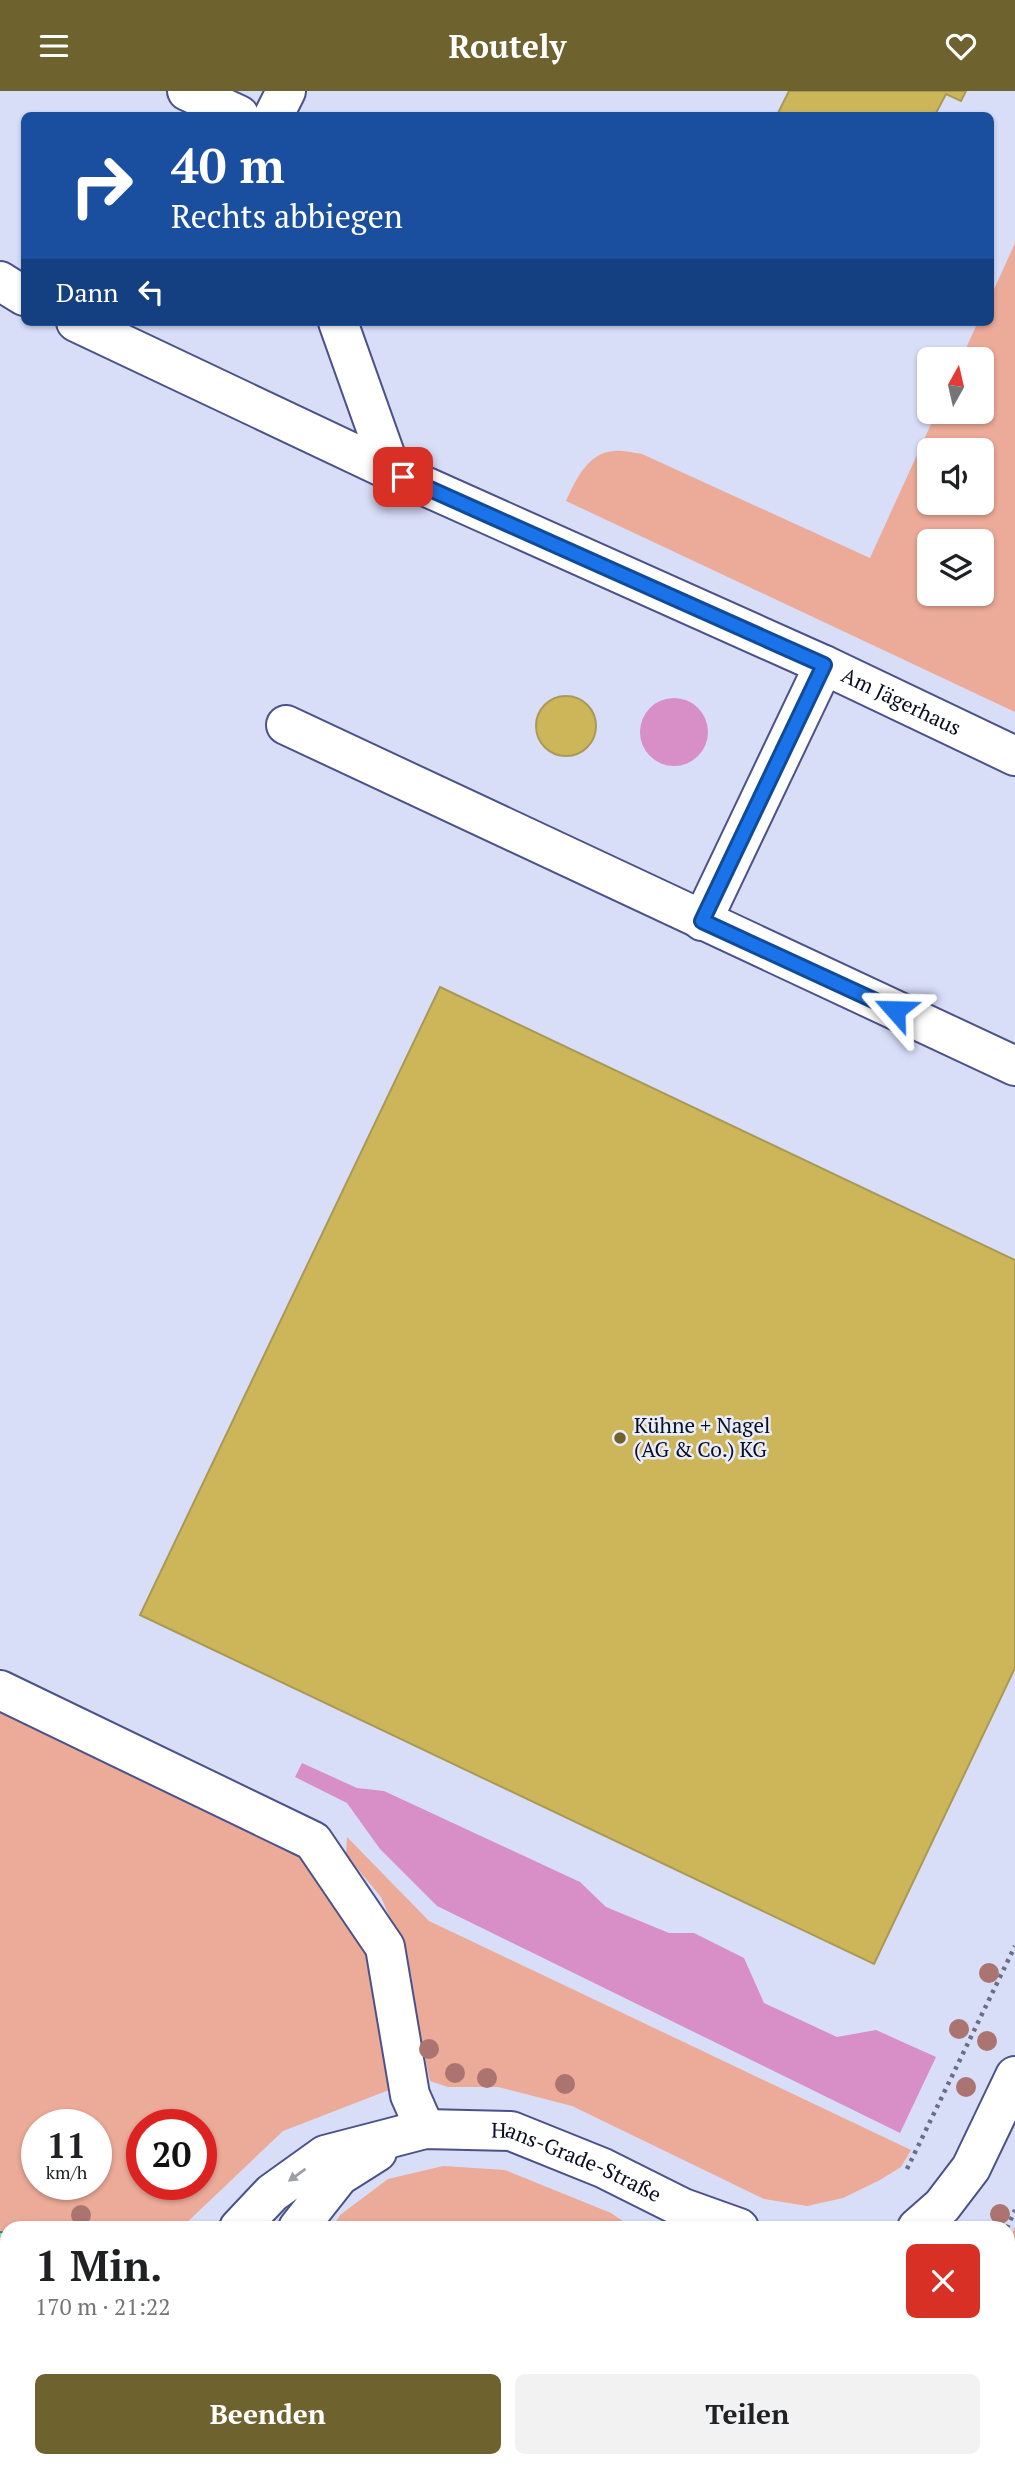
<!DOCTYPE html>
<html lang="de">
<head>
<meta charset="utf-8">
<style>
  body { margin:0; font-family:"PT Serif",serif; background:#f2f2f2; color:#202124; height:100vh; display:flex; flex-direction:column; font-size:26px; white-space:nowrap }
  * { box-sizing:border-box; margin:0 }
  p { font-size:23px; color:#757577 }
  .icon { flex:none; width:38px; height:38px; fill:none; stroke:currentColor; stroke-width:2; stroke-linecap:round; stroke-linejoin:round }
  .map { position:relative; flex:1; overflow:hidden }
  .panel { position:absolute; left:0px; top:2130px; width:1015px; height:247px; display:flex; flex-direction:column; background:#fff; border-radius:21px 21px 0 0; box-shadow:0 2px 5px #0004 }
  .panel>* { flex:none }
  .guide { position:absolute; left:21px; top:21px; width:973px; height:214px; border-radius:10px; box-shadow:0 2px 5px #0004; background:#1a4fa0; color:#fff; overflow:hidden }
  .needle { width:46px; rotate:8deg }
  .fabs { position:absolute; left:917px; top:256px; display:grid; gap:14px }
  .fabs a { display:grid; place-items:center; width:77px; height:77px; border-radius:10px; background:#fff; box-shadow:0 2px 5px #0004; font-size:35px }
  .speed { position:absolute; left:21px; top:2018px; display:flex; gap:14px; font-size:35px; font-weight:700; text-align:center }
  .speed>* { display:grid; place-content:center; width:91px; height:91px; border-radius:50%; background:#fff; box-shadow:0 2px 5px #0004; line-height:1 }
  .speed small { font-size:18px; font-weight:400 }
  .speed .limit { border:10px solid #d22; background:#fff; color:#111 }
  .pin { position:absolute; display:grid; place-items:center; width:60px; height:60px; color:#fff; margin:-30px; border-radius:14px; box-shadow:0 4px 10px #0006 }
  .me { position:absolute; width:77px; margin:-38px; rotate:295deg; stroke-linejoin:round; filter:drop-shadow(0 0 5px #0008) }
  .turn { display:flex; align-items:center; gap:24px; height:147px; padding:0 35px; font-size:32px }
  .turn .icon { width:91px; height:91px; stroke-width:2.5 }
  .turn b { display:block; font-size:49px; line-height:60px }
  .then { display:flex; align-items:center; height:66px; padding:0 35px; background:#0003; gap:14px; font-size:26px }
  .round { display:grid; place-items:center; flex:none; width:74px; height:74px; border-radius:10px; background:#f2f2f2 }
  .head { display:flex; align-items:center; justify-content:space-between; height:119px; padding:0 35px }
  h1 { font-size:42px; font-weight:700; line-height:52px }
  .action { display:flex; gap:14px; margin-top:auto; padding:14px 35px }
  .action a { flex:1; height:80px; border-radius:10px; background:#6e622f; color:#fff; font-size:28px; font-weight:700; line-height:80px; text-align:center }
  .action a+a { background:#f2f2f2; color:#202124 }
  header { display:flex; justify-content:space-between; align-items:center; height:91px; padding:0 35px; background:#6e622f; color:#fff; font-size:32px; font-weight:700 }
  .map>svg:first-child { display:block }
</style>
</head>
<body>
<header><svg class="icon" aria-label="menu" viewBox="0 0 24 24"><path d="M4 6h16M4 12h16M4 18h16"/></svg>Routely<svg class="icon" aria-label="heart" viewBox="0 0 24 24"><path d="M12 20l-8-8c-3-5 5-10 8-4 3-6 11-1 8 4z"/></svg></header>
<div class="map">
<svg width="1015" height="2375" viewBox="0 0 1015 2375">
  <rect width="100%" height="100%" fill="#d8def8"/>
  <path fill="#ecaa98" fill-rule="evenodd" d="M1015,152V621L566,410C576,389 587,362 614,360C623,359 634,362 642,363L870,467L937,320H982V268H961L978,231H990L991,205ZM929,359H982V411H929ZM929,450H982V502H929Z
    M0,1616L291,1754L369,1844L389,1999L283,2040L181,2137H7V2143L0,2139ZM37,2034H96V2093H37ZM142,2034H201V2093H142Z
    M347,1746L429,1830L911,2059L901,2076L880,2089L843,2107L807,2115L764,2108L572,2015L498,1996H448L430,1990L400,1850L381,1806L346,1764Z
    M443,2075L505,2079L611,2122L633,2137H332L340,2124L388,2088Z
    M1015,2136V2211L1008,2214V2151Z
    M0,2298L7,2302V2370H46L45,2375H0Z
    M1008,2319L1015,2323V2375H413L407,2370H1008Z"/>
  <path fill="#d88ec7" d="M640 641a34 34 0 1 1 68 0a34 34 0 1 1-68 0Z
    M302,1672L357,1697L384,1700L580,1791L606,1816L669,1842H694L744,1867L764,1912L837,1946L876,1939L936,1966L900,2042L437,1815L380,1758L347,1712L295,1686Z"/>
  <path fill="#cdb65a" stroke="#a95" stroke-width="2" d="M789,0H966L961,10L946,3L935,24H777Z
    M536 635a30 30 0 1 1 60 0a30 30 0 1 1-60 0Z
    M440,896L1015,1169V1577L874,1873L140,1524Z"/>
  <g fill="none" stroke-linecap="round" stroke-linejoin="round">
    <defs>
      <g id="minor">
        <path d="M187,0L239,24"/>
        <path d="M274,24L286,0"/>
        <path d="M0,190L24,205"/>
        <path d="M76,231L391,380"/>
        <path id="s1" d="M338,231L391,380L824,574L1015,665"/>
        <path d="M286,634C530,746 772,862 1015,975"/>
        <path d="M702,830L824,574"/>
        <path d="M0,1599L313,1750L385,1856L410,2004L425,2038"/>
        <path id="s2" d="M239,2137L272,2102L325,2064L425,2038L511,2040L603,2077L683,2117L739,2137"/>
        <path d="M298,2137L339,2085L377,2061"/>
        <path d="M917,2137L942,2115L971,2077L1015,1985"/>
        <path d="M1008,2299L1015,2302"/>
        <path d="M91,2375L94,2370"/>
      </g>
      <path id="major" d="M0,2161L7,2165
        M0,2240L7,2245
        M207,2370L215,2375
        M338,2370L346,2375"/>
    </defs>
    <use href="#minor" stroke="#4a5289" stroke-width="42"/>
    <use href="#major" stroke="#318c63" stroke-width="42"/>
    <path stroke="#696d85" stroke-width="4.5" stroke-dasharray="3.5 5" stroke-linecap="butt" d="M907,2078L1015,1855
      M1007,2137L1015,2119
      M1008,2226L1015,2223
      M1,2281L0,2283L7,2288
      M49,2375L51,2370"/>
    <use href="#minor" stroke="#fff" stroke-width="38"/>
    <use href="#major" stroke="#90e3b6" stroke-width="38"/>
  </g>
  <g fill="#ac7470">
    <circle cx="989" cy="1882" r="10"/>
    <circle cx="959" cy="1938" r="10"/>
    <circle cx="987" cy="1950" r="10"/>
    <circle cx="429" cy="1958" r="10"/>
    <circle cx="455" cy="1982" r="10"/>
    <circle cx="487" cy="1987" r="10"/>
    <circle cx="565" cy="1993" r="10"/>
    <circle cx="966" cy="1996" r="10"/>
    <circle cx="1000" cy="2123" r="10"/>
    <circle cx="81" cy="2124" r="10"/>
  </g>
  <defs><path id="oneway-solid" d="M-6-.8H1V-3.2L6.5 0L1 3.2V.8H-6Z" transform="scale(1.75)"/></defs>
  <use fill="#9d9ea7" href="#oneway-solid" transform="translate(297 2084) rotate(144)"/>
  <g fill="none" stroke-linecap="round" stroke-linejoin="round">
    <defs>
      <path id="route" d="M403,386L824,574L702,830L895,919"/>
    </defs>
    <use href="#route" stroke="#114b97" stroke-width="18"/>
    <use href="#route" stroke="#1a73e8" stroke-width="12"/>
  </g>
  <circle fill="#6e622f" stroke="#e9ecf9" stroke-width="2.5" cx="620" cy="1347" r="7"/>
  <g text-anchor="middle" stroke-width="5" stroke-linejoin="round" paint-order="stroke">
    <g font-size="21" fill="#0b0d23" stroke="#e9ecf9">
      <text dy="7" stroke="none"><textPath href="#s1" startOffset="718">Am Jägerhaus</textPath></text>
      <text dy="7" stroke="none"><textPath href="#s2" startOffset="374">Hans-Grade-Straße</textPath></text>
    </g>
    <g font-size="21" fill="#0b0d23" stroke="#e9ecf9" text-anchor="start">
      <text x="634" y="1342">Kühne + Nagel<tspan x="634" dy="24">(AG &amp; Co.) KG</tspan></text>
    </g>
  </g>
</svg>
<div class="fabs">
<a><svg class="needle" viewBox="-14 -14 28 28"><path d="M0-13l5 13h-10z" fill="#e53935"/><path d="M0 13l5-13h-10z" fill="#757577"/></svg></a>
<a><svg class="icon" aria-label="sound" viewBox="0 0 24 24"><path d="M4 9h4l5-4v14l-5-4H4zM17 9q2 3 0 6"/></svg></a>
<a><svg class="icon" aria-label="layers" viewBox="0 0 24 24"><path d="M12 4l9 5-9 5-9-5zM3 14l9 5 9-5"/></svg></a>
</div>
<div class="speed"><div>11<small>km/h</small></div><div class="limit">20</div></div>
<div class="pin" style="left:403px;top:386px;background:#d93025"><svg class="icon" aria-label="arrive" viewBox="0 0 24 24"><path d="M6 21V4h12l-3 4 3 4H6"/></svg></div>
<svg class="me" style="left:895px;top:919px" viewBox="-20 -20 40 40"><path d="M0-17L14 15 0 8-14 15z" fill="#1a73e8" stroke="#fff" stroke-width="4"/></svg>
<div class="guide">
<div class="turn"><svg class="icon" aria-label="right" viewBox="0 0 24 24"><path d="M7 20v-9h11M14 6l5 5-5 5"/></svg><div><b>40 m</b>Rechts abbiegen</div></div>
<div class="then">Dann<svg class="icon" aria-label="left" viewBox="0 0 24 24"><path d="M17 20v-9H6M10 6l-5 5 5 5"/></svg></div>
</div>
<section class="panel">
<div class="head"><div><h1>1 Min.</h1><p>170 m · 21:22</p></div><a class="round" style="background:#d93025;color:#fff"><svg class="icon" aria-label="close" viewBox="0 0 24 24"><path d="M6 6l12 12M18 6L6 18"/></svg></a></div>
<div class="action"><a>Beenden</a><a>Teilen</a></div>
</section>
</div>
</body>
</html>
